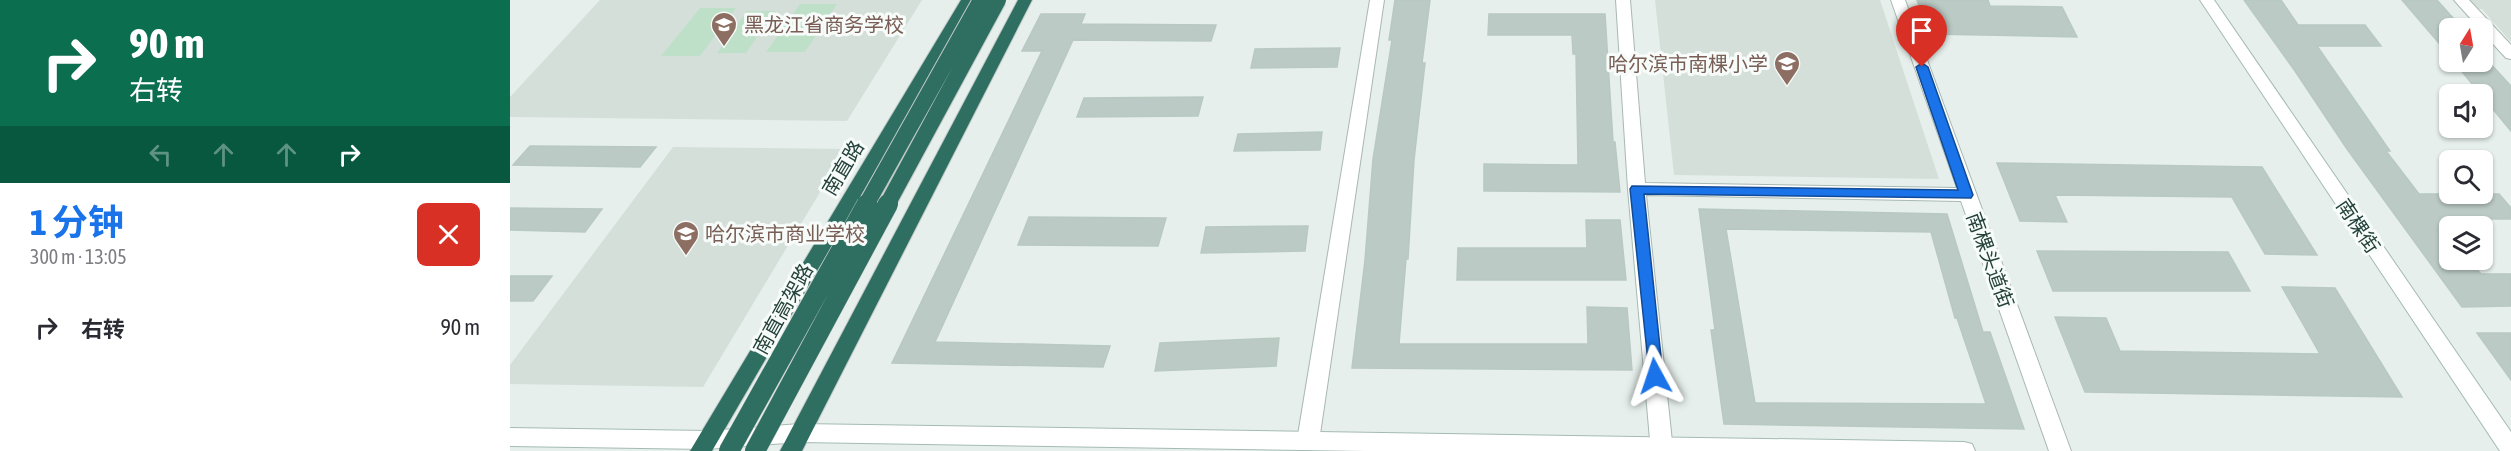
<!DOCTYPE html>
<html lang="zh">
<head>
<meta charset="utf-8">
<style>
  body { margin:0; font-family:"Asap Condensed","Noto Sans SC",sans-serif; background:#f2f2f3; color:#2b2b33; height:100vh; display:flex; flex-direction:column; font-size:22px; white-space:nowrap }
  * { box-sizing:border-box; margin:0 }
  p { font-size:20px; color:#7c7c81 }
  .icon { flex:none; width:33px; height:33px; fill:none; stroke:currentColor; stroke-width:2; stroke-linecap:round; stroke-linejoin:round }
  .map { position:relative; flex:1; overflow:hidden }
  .side { display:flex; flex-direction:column; background:#fff; width:510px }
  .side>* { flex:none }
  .top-card { background:#0b6e4f; color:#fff; overflow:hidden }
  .needle { width:39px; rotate:11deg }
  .buttons { position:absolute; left:1929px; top:18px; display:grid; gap:12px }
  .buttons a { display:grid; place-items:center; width:54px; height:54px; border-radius:9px; background:#fff; box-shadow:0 2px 4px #0004; font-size:30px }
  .pin { position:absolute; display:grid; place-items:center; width:51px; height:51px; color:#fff; margin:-62px -26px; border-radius:50% 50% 50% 0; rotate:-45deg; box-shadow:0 0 6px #0007 }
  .pin .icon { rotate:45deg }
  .me { position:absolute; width:66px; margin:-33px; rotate:355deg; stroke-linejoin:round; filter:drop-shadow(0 0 4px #0008) }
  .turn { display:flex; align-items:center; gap:21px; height:126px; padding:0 30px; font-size:27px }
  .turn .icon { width:78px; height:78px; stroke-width:2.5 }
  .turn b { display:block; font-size:42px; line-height:51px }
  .lanes { display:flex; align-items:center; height:57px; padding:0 30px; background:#0003; justify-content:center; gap:30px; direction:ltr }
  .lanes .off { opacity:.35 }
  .round { display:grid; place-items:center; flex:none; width:63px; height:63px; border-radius:9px; background:#f2f2f3 }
  .headline { display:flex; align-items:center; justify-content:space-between; height:102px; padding:0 30px }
  h1 { font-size:36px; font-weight:700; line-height:45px; color:#1a73e8 }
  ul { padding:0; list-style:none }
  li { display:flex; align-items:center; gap:18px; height:84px; padding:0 30px }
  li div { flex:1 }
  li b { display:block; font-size:22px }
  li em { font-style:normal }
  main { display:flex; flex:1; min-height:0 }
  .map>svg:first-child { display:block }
</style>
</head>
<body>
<main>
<section class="side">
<div class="top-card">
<div class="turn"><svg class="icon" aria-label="right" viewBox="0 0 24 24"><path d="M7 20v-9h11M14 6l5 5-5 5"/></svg><div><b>90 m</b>右转</div></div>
<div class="lanes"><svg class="icon off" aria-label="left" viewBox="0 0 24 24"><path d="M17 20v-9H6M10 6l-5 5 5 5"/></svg><svg class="icon off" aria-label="ahead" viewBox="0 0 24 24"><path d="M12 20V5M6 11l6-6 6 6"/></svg><svg class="icon off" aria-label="ahead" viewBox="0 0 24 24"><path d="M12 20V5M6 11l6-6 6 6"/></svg><svg class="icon" aria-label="right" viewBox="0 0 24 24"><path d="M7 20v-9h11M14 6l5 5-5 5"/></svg></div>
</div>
<div class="headline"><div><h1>1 分钟</h1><p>300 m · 13:05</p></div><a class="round" style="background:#d93025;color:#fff"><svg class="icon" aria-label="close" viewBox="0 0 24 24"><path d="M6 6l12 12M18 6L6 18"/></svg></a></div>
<ul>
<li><svg class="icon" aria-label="right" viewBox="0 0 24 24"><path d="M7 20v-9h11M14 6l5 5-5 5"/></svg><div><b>右转</b></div><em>90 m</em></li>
</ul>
</section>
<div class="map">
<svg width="2001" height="451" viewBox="0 0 2001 451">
  <rect width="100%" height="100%" fill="#e6efeb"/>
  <path fill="#d4dfda" d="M90,0H412L337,121L0,117V97Z
    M1145,0H1370L1429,179L1164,175Z
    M1958,0H2001V42L1972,9H1967Z
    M163,147L336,149L193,387L0,384V365Z"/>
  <path fill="#bfe0c8" d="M290,4H327L295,52H256Z
    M190,8H226L190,56H151Z
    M237,11H265L236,53H207Z"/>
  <path fill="#bbcac4" stroke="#b8c9c2" stroke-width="1.5" fill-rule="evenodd" d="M885,0H920L912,63H915L904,160L898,259H896L889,344H1078L1077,307L1117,308L1122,370L842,368L855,260L863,159L882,40H879Z
    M1407,0H1478L1480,6L1552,7L1567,37L1420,34Z
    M1734,0H1771L1788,25H1855L1871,46H1807L1880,151H1876L1909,194H1989L2001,208V219H1940V260H1959L1971,274H2001V306L1952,307L1837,149L1785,71Z
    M1892,0H1927L1952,28H1940V56Z
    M531,14H575L571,24L706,25L701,41L563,40L425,342L600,346L593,367L382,363L532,51H512Z
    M979,14H1095L1103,142H1105L1110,192L974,191V164L1068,165L1066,54H1063L1062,35H978Z
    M830,48L827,67L741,68L745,49Z
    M1944,62H1979L2001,86V131Z
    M693,97L688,116L567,117L574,98Z
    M812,132L810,150L724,151L728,134Z
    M20,146L146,147L130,167L3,165Z
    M1487,163L1752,167L1807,255L1755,254L1722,197L1545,195L1557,222L1510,221Z
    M0,208L92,209L75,232L0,230Z
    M1189,209L1437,214L1473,332H1480L1514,429L1214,424L1201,330H1205ZM1216,229L1421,232L1445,318H1447L1476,404L1245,403Z
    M519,217L656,218L648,246L508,245Z
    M1076,220H1110L1116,280H947L948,248H1077Z
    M798,226L795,251L691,253L696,227Z
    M1527,251L1718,252L1740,291H1543Z
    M0,276H42L23,301H0Z
    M1772,287L1825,288L1892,397L1575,392L1545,317L1596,318L1610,351L1810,354Z
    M1967,333H2001V380Z
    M769,338L766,366L645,371L650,343Z"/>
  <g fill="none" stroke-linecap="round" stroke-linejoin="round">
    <defs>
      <path id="street" d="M860,0H874L809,441L805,448L798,450L791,448L787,441Z
        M1106,0H1120L1135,183L1447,188L1381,0H1395L1561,451H1539L1451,201L1136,195L1163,451H1141L1118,189Z
        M1944,0H1959L2001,45V59L1996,58L1972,32V28H1969Z"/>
      <path id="secondary" d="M1690,0H1704L2001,432V451H1990Z
        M290,424L1454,442L1462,444L1465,451H856L290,442L197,449L0,446V428L197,431Z"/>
      <path id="highway" d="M451,0H465L202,451H180Z
        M508,0H522L292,451H270Z"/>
    </defs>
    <use href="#street" stroke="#a8b8b2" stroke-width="2"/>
    <use href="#secondary" stroke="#a4bbb3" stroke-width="2"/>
    <use href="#highway" stroke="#c2cac8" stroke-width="2"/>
    <use href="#street" fill="#fff" fill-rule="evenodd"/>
    <use href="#secondary" fill="#fff" fill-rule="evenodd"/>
    <use href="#highway" fill="#2f6f62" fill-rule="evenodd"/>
    <defs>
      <path id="highway-bridge-far1" d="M356,205L471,0
        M377,205L488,0"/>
      <path id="highway-bridge" d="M219,451L357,204
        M245,451L378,204"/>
    </defs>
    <use href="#highway-bridge-far1" stroke="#c2cac8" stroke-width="18" stroke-linecap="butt"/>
    <use href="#highway-bridge" stroke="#c2cac8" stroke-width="21" stroke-linecap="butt"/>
    <use href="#highway-bridge-far1" stroke="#2f6f62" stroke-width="16"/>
    <use href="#highway-bridge" stroke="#2f6f62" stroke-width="20"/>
  </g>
  <path fill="#1a73e8" stroke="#114b97" stroke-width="1.5" d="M1412,63L1418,67L1463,195L1461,198L1134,194L1153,376L1151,381L1145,383L1140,381L1120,189L1122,186L1448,190L1406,67Z"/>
  <defs>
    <symbol id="school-pin" viewBox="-11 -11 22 30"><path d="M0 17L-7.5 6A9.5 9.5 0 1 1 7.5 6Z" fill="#8d6e63" stroke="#f7fbf9"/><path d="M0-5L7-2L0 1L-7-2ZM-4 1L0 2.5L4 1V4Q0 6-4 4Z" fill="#fff"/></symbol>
  </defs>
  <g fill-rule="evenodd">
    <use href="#school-pin" x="199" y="10" width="30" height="40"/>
    <use href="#school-pin" x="1262" y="49" width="30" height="40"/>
    <use href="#school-pin" x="161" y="219" width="30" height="40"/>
  </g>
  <g text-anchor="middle" stroke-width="6" stroke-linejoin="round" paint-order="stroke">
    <g font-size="20" fill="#785e54" stroke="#f7fbf9" text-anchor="start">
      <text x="234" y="32">黑龙江省商务学校</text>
      <text x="1258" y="71" text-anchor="end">哈尔滨市南棵小学</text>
      <text x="195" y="241">哈尔滨市商业学校</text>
    </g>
    <g font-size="20" fill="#24423a" stroke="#f7fbf9">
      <text transform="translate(333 168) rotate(-59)" y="7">南直路</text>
      <text transform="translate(1848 226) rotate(56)" y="7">南棵街</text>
      <text transform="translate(1480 260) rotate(70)" y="7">南棵头道街</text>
      <text transform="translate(273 309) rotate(-61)" y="7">南直高架路</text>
    </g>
  </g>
</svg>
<div class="buttons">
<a><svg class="needle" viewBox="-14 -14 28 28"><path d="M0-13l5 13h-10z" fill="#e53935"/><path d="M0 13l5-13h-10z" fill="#7c7c81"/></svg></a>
<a><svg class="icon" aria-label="sound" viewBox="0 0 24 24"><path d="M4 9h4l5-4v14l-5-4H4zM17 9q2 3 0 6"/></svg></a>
<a><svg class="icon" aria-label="search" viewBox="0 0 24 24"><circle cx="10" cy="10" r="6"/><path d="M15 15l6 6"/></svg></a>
<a><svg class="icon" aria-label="layers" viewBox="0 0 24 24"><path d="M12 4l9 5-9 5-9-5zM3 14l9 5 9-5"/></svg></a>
</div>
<div class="pin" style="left:1412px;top:67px;background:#d93025"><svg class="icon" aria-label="arrive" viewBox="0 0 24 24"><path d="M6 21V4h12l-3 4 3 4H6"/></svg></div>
<svg class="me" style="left:1145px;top:376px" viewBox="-20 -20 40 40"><path d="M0-17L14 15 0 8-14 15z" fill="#1a73e8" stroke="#fff" stroke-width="4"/></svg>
</div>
</main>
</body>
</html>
